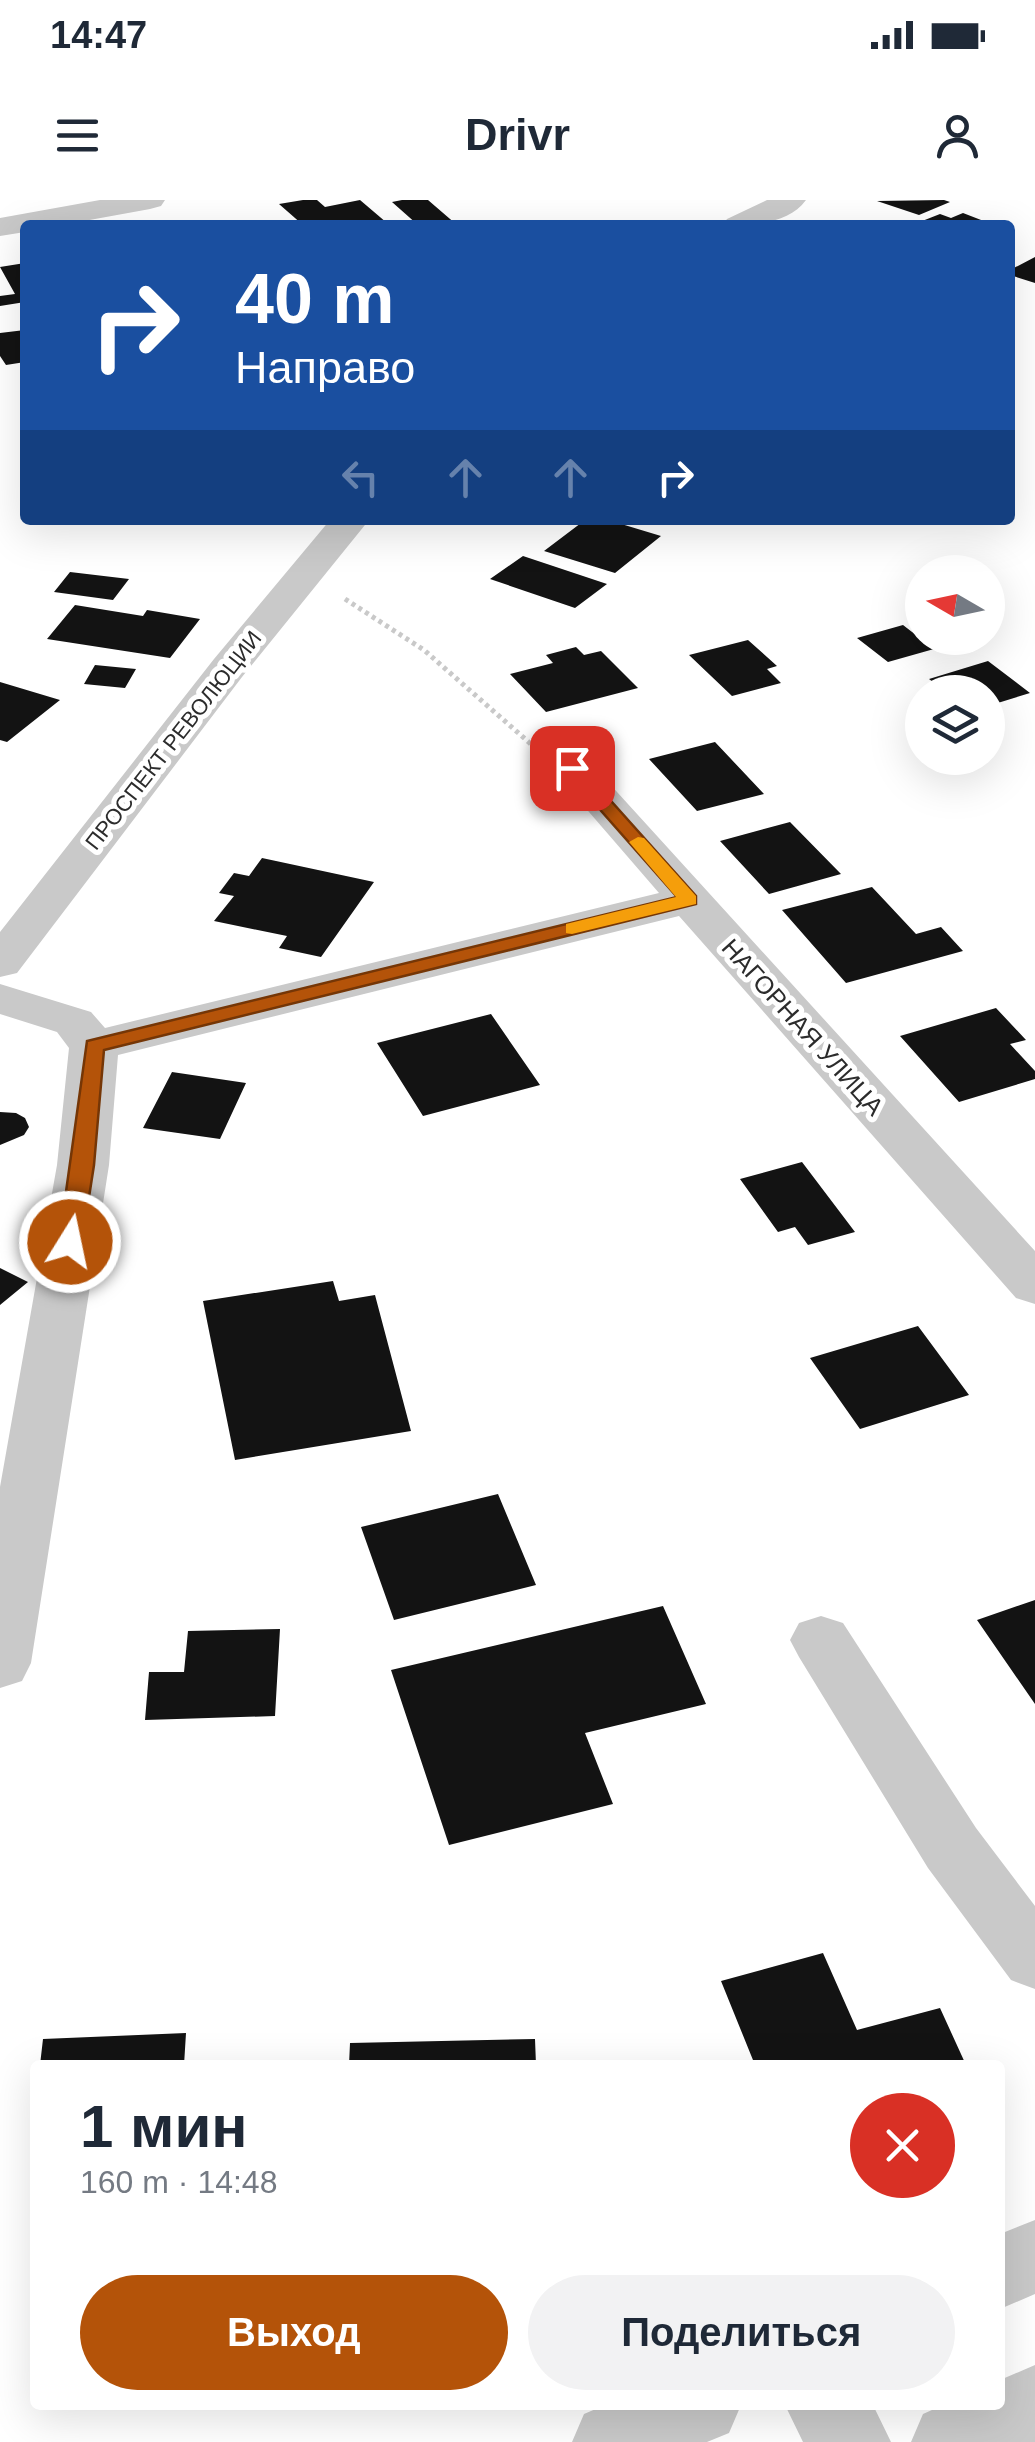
<!DOCTYPE html>
<html lang="ru">
<head>
<meta charset="utf-8">
<style>
  body { margin:0; font-family:Helvetica,sans-serif; background:#f2f2f3; color:#1f2937; height:100vh; display:flex; flex-direction:column; font-size:38px; white-space:nowrap }
  * { box-sizing:border-box; margin:0 }
  p { font-size:32px; color:#747a83 }
  .icon { flex:none; width:55px; height:55px; fill:none; stroke:currentColor; stroke-width:2; stroke-linecap:round; stroke-linejoin:round }
  .map { position:relative; flex:1; overflow:hidden }
  .drawer { position:absolute; left:30px; top:1860px; width:975px; height:350px; display:flex; flex-direction:column; background:#fff; border-radius:10px; box-shadow:0 10px 40px #0002 }
  .drawer>* { flex:none }
  .top-card { position:absolute; left:20px; top:20px; width:995px; height:305px; border-radius:10px; box-shadow:0 10px 40px #0002; background:#1a4fa0; color:#fff; overflow:hidden }
  .needle { width:65px; rotate:279deg }
  .fabs { position:absolute; left:905px; top:355px; display:grid; gap:20px }
  .fabs a { display:grid; place-items:center; width:100px; height:100px; border-radius:50%; background:#fff; box-shadow:0 10px 40px #0002; font-size:50px }
  .pin { position:absolute; display:grid; place-items:center; width:85px; height:85px; color:#fff; margin:-42px; border-radius:20px; box-shadow:0 5px 15px #0006 }
  .me { position:absolute; width:110px; margin:-55px; rotate:10deg; stroke-linejoin:round; filter:drop-shadow(0 0 8px #0008) }
  .turn { display:flex; align-items:center; gap:35px; height:210px; padding:0 50px; font-size:45px }
  .turn .icon { width:130px; height:130px; stroke-width:2.5 }
  .turn b { display:block; font-size:70px; line-height:85px }
  .lanes { display:flex; align-items:center; height:95px; padding:0 50px; background:#0003; justify-content:center; gap:50px; direction:ltr }
  .lanes .off { opacity:.35 }
  .round { display:grid; place-items:center; flex:none; width:105px; height:105px; border-radius:52px; background:#f2f2f3 }
  .summary { display:flex; align-items:center; justify-content:space-between; height:170px; padding:0 50px }
  h1 { font-size:60px; font-weight:700; line-height:75px }
  .button { display:flex; gap:20px; margin-top:auto; padding:20px 50px }
  .button a { flex:1; height:115px; border-radius:60px; background:#b45309; color:#fff; font-size:40px; font-weight:700; line-height:115px; text-align:center }
  .button a+a { background:#f2f2f3; color:#1f2937 }
  .status { display:flex; justify-content:space-between; align-items:center; height:70px; padding:0 50px; background:#fff; direction:ltr }
  .status svg { height:28px; fill:currentColor }
  header { display:flex; justify-content:space-between; align-items:center; height:130px; padding:0 50px; background:#fff; font-size:45px; font-weight:700 }
  .map>svg:first-child { display:block }
</style>
</head>
<body>
<div class="status"><b>14:47</b><svg viewBox="0 0 49 12"><path d="M0 12V9h3v3zM5 12V6h3v6zM10 12V3h3v9zM15 12V0h3v12zM26 1h20v11H26zM47 4h2v5h-2z"/></svg></div>
<header><svg class="icon" aria-label="menu" viewBox="0 0 24 24"><path d="M4 6h16M4 12h16M4 18h16"/></svg>Drivr<svg class="icon" aria-label="person" viewBox="0 0 24 24"><circle cx="12" cy="8" r="4"/><path d="M4 21q1-7 8-7t8 7"/></svg></header>
<div class="map">
<svg width="1035" height="2242" viewBox="0 0 1035 2242">
  <rect width="100%" height="100%" fill="#fff"/>
  <path fill="#131313" d="M303,0H317L325,7L360,0L387,23L347,25L342,21L303,25L279,4Z
    M402,0H428L457,25H418L392,2Z
    M944,0L950,2L919,15L877,1Z
    M963,13L994,25H912L940,14L951,18Z
    M1035,57V83L1010,75V70Z
    M25,63V102L0,106V96L15,94L0,67Z
    M25,130V162L6,165L0,156V133Z
    M585,320H608L661,336L615,373L544,351Z
    M523,356L607,384L575,408L490,379Z
    M70,372L129,379L113,400L54,392Z
    M75,405L143,416L147,410L200,419L170,458L47,439Z
    M903,425L934,449L888,462L857,438Z
    M748,440L777,466L767,469L781,483L732,496L689,455Z
    M576,447L584,455L601,451L638,488L546,512L510,474L553,463L546,455Z
    M988,461L1030,493L988,506V492H946L929,479Z
    M95,465L136,469L125,488L84,484Z
    M0,482L60,500L7,542L0,540Z
    M715,542L764,594L697,611L649,559Z
    M790,622L841,674L769,694L720,641Z
    M262,658L374,682L321,757L279,748L287,736L214,721L234,696L219,693L234,673L249,676Z
    M872,687L916,734L941,727L963,751L846,783L782,710Z
    M996,808L1026,840L1010,844L1035,871V879L959,902L900,836Z
    M491,814L540,885L423,916L377,843Z
    M172,872L246,883L220,939L143,928Z
    M0,912L16,913L25,918L29,927L24,935L0,945Z
    M802,962L855,1032L808,1045L795,1027L778,1032L740,979Z
    M0,1068L28,1082L0,1105Z
    M333,1081L339,1101L375,1095L411,1231L235,1260L203,1101Z
    M918,1126L969,1195L860,1229L810,1158Z
    M498,1294L536,1385L394,1420L361,1327Z
    M1035,1400V1504L977,1420Z
    M663,1406L706,1504L585,1533L613,1604L449,1645L391,1470Z
    M280,1429L275,1516L145,1520L149,1472H184L188,1431Z
    M823,1753L857,1830L940,1808L966,1865H755L721,1781Z
    M186,1833L184,1865H40L43,1839Z
    M535,1839L536,1865H349L350,1843Z"/>
  <g fill="none" stroke-linecap="round" stroke-linejoin="round">
    <path stroke="#c9c9c9" stroke-width="5" stroke-dasharray="4 4" stroke-linecap="butt" d="M345,399L424,450L532,545"/>
    <path fill="#c9c9c9" fill-rule="evenodd" d="M100,0H165L161,6L150,9L62,25H25V32L0,36V18Z
      M767,0H806C788,25 751,25 723,25L727,19Z
      M330,320H369L242,477L17,773L0,777V732L214,459Z
      M572,555L587,559L1035,1051V1104L1016,1098L679,716L118,855L109,965L31,1463L22,1481L0,1488V1287L57,965L69,848L57,832L0,814V784L91,812L105,828L659,693L551,568L557,559Z
      M821,1416L843,1423L976,1628L1035,1706V1789L1011,1780L928,1668L799,1457L790,1440L799,1423Z
      M1035,2020V2094L1000,2109V2034Z
      M1035,2165V2242H911L923,2214L943,2205H1000V2180Z
      M605,2205H741L729,2233L707,2242H572L584,2214Z
      M785,2205H873L891,2242H803Z"/>
  </g>
  <path fill="#b45309" stroke="#753606" stroke-width="2.5" d="M572,562L578,564L696,696V704L104,850L94,965L82,1042L70,1050L63,1047L59,1042L87,841L677,697L566,571V564Z"/>
  <path fill="#f59e0b" d="M638,637L644,638L696,696V704L572,734L566,733V724L676,697L629,642Z"/>
  <g text-anchor="middle" stroke-width="10" stroke-linejoin="round" paint-order="stroke">
    <g font-size="22" fill="#2c2c2c" stroke="#fff">
      <text transform="translate(173 540) rotate(-52)" y="8">ПРОСПЕКТ РЕВОЛЮЦИИ</text>
    </g>
    <g font-size="25" fill="#2c2c2c" stroke="#fff">
      <text transform="translate(803 827) rotate(48)" y="9">НАГОРНАЯ УЛИЦА</text>
    </g>
  </g>
</svg>
<div class="fabs">
<a><svg class="needle" viewBox="-14 -14 28 28"><path d="M0-13l5 13h-10z" fill="#e53935"/><path d="M0 13l5-13h-10z" fill="#747a83"/></svg></a>
<a><svg class="icon" aria-label="layers" viewBox="0 0 24 24"><path d="M12 4l9 5-9 5-9-5zM3 14l9 5 9-5"/></svg></a>
</div>
<div class="pin" style="left:572px;top:568px;background:#d93025"><svg class="icon" aria-label="arrive" viewBox="0 0 24 24"><path d="M6 21V4h12l-3 4 3 4H6"/></svg></div>
<svg class="me" style="left:70px;top:1042px" viewBox="-20 -20 40 40"><circle r="17" fill="#b45309" stroke="#fff" stroke-width="3"/><path d="M0-11L8 9 0 5-8 9z" fill="#fff"/></svg>
<div class="top-card">
<div class="turn"><svg class="icon" aria-label="right" viewBox="0 0 24 24"><path d="M7 20v-9h11M14 6l5 5-5 5"/></svg><div><b>40 m</b>Направо</div></div>
<div class="lanes"><svg class="icon off" aria-label="left" viewBox="0 0 24 24"><path d="M17 20v-9H6M10 6l-5 5 5 5"/></svg><svg class="icon off" aria-label="ahead" viewBox="0 0 24 24"><path d="M12 20V5M6 11l6-6 6 6"/></svg><svg class="icon off" aria-label="ahead" viewBox="0 0 24 24"><path d="M12 20V5M6 11l6-6 6 6"/></svg><svg class="icon" aria-label="right" viewBox="0 0 24 24"><path d="M7 20v-9h11M14 6l5 5-5 5"/></svg></div>
</div>
<section class="drawer">
<div class="summary"><div><h1>1 мин</h1><p>160 m · 14:48</p></div><a class="round" style="background:#d93025;color:#fff"><svg class="icon" aria-label="close" viewBox="0 0 24 24"><path d="M6 6l12 12M18 6L6 18"/></svg></a></div>
<div class="button"><a>Выход</a><a>Поделиться</a></div>
</section>
</div>
</body>
</html>
